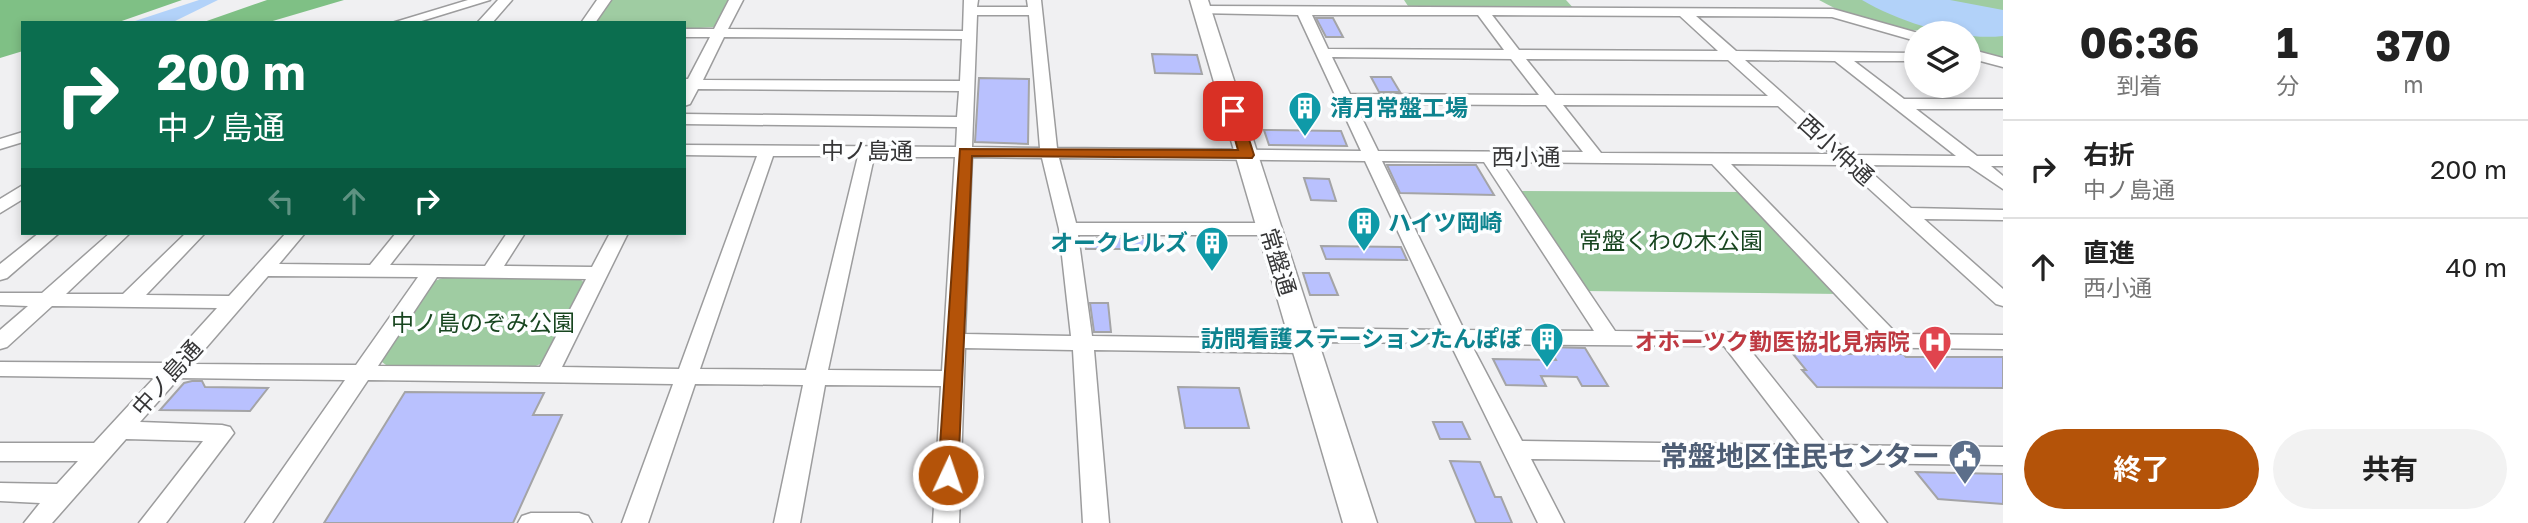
<!DOCTYPE html>
<html lang="ja">
<head>
<meta charset="utf-8">
<style>
  body { margin:0; font-family:"Golos Text","Noto Sans JP",sans-serif; background:#f2f2f2; color:#222; height:100vh; display:flex; flex-direction:column; font-size:26px; white-space:nowrap }
  * { box-sizing:border-box; margin:0 }
  p { font-size:23px; color:#767676 }
  .icon { flex:none; width:38px; height:38px; fill:none; stroke:currentColor; stroke-width:2; stroke-linecap:round; stroke-linejoin:round }
  .map { position:relative; flex:1; overflow:hidden }
  .sheet { display:flex; flex-direction:column; background:#fff; width:525px }
  .sheet>* { flex:none }
  .top-card { position:absolute; left:21px; top:21px; width:665px; height:214px; border-radius:0px; box-shadow:0 4px 10px #0003; background:#0b6e4f; color:#fff; overflow:hidden }
  .controls { position:absolute; left:1904px; top:21px; display:grid; gap:14px }
  .controls a { display:grid; place-items:center; width:77px; height:77px; border-radius:50%; background:#fff; box-shadow:0 4px 10px #0003; font-size:35px }
  .pin { position:absolute; display:grid; place-items:center; width:60px; height:60px; color:#fff; margin:-30px; border-radius:14px; box-shadow:0 4px 10px #0006 }
  .me { position:absolute; width:77px; margin:-38px; rotate:3deg; stroke-linejoin:round; filter:drop-shadow(0 0 5px #0008) }
  .turn { display:flex; align-items:center; gap:24px; height:147px; padding:0 21px; font-size:32px }
  .turn .icon { width:91px; height:91px; stroke-width:2.5 }
  .turn b { display:block; font-size:49px; line-height:60px }
  .lanes { display:flex; align-items:center; height:66px; padding:0 21px; background:#0003; justify-content:center; gap:35px; direction:ltr }
  .lanes .off { opacity:.35 }
  .eta { display:flex; justify-content:space-evenly; align-items:center; height:119px; text-align:center }
  .eta b { font-size:42px; font-weight:700; line-height:49px }
  .cta { display:flex; gap:14px; margin-top:auto; padding:14px 21px }
  .cta a { flex:1; height:80px; border-radius:42px; background:#b45309; color:#fff; font-size:28px; font-weight:700; line-height:80px; text-align:center }
  .cta a+a { background:#f2f2f2; color:#222 }
  ul { padding:0; list-style:none }
  li { display:flex; align-items:center; gap:21px; height:98px; padding:0 21px; border-top:2px solid #e0e0e0 }
  li div { flex:1 }
  li b { display:block; font-size:26px }
  li em { font-style:normal }
  main { display:flex; flex:1; min-height:0 }
  .map>svg:first-child { display:block }
</style>
</head>
<body>
<main>
<div class="map">
<svg width="2003" height="523" viewBox="0 0 2003 523">
  <rect width="100%" height="100%" fill="#f0f0f2"/>
  <path fill="#9fcca2" d="M609,0H729L715,27L684,29V23H593Z
    M1404,0H1566L1576,11L1410,9Z
    M1819,0H2003V61L1969,51V33C1914,33 1867,27 1819,0Z
    M1519,191L1744,192L1841,294L1584,291Z
    M445,277L580,279L587,285L545,362L531,368L386,365L378,359L432,282Z"/>
  <path fill="#7fc085" d="M0,0H182L116,23H23V51L0,58Z
    M267,0H344L266,23H201Z"/>
  <path fill="#b2d2f9" d="M199,0H218L171,23H129Z
    M1862,0H1950L2003,10V36C1960,41 1901,23 1862,0Z"/>
  <path fill="#b9c1fe" stroke="#a4a4a6" stroke-width="2" d="M1316,18H1333L1343,37H1326Z
    M1152,54L1197,55L1202,74L1155,73Z
    M1371,77H1391L1400,92H1379Z
    M979,78L1029,79L1028,144L975,142Z
    M1264,130L1341,131L1347,146L1269,145Z
    M1387,165H1476L1494,195L1400,193Z
    M1304,178L1329,179L1336,201L1311,200Z
    M1085,238H1153L1155,249H1086Z
    M1321,246L1401,247L1407,260L1326,259Z
    M1303,273H1329L1338,295H1310Z
    M1090,303H1108L1111,332H1094Z
    M1549,347L1585,348L1608,386H1582L1577,377L1541,376L1546,386L1506,385L1493,359L1556,360Z
    M1793,349L1829,350L1841,354H1903L1906,357H2003V388L1817,387L1802,370H1806L1793,354H1798Z
    M192,381H202L205,387L268,388L250,411L160,410L184,383Z
    M1178,387L1239,388L1249,428H1185Z
    M405,392L544,393L533,415H562L513,523H324Z
    M1433,422H1462L1470,439H1440Z
    M1450,461L1480,462L1495,497H1501L1512,523H1476Z
    M1916,472L2003,474V504L1938,499Z"/>
  <g fill="none" stroke-linecap="round" stroke-linejoin="round">
    <defs>
      <path id="minor" d="M468,0H490L415,23H392Z
        M498,0H512L492,23H477Z
        M597,0H611L595,23H581Z
        M729,0H743L728,29L963,31L964,0H978L977,7H1028L1027,0H1041L1057,148L1361,151L1298,15L1197,13V7L1202,6L1833,9L1918,33L1916,41L1832,17L1696,16L1736,51L1916,53V61H1854L1904,99H2003V109H1916L1977,156H2003V166H1991L2003,176V189L1969,166L1863,165L1911,208L2003,210V220L1924,219L2003,289V306L1996,304L1843,165L1731,164L1897,334L2003,335V349L1747,346L1826,445L2003,447V465L1840,463L1887,523H1860L1813,462L1531,459L1564,523H1538L1450,343L1311,342L1314,346L1310,351L1303,353L1094,350L1109,523H1083L1073,350L965,348L959,523H933L941,386L825,385L800,523H774L803,385L695,384L648,523H622L673,384L368,380L272,523H245L345,380L179,378L140,422L222,425L230,427L234,433L166,523H139L203,441L126,439L52,523H24L40,503L0,501V483L57,484L78,461H0V443H94L154,378L0,376V362L167,363L217,308L52,306L7,347L0,349V330L28,306L0,305V293H42L110,233H130L66,294H123L186,233H205L146,295L229,296L286,233H305L279,264L370,265L396,233H415L390,265L485,266L507,233H525L504,266L592,267L610,233H628L562,367L679,369L757,156L684,155V145L956,147L957,127L684,124V114L957,117L959,91L698,89L690,104L684,106V79H688L710,37H684V29H714ZM977,15H1029L1040,148L972,147ZM1312,15H1478L1504,50L1328,49ZM1492,15L1680,16L1718,51L1519,50ZM724,37L962,39L960,81L703,80ZM1332,57L1511,59L1539,95L1350,94ZM1526,59L1728,60L1768,96L1555,95ZM1745,60L1835,61L1956,156L1852,155ZM1355,104L1546,105L1583,152L1378,151ZM1563,105L1778,106L1831,154L1601,153ZM773,156H858L806,370L700,369ZM874,157H955L942,371L828,370ZM972,157L1042,158L1059,229L1071,336L965,334ZM1059,158L1365,161L1444,330L1299,328L1292,330L1289,335L1291,339L1092,336L1078,235H1268L1277,229L1268,223H1076ZM1382,161L1484,162L1594,331L1464,330ZM1501,162L1712,164L1873,334L1615,331ZM268,276L418,277L356,365L192,364ZM437,277L586,279L540,367L378,366ZM1471,344L1724,346L1800,445L1522,441Z
        M1969,49L2003,58V67L1969,58Z
        M23,132V142L0,149V139Z
        M23,185V199L0,213V199Z
        M39,233H59L7,278L0,280V264Z
        M531,513H579L588,516L592,523H518L522,516Z"/>
      <path id="secondary" d="M1190,0H1208L1377,523H1343Z"/>
    </defs>
    <use href="#minor" stroke="#9c9c9d" stroke-width="3"/>
    <use href="#secondary" stroke="#9c9c9d" stroke-width="3"/>
    <use href="#minor" fill="#fff" fill-rule="evenodd"/>
    <use href="#secondary" fill="#fff" fill-rule="evenodd"/>
  </g>
  <path fill="#b45309" stroke="#753606" stroke-width="2" d="M1228,108L1240,111L1254,155L1252,158L972,156L958,475L955,480H941L938,475L960,149L1238,150L1227,111Z"/>
  <defs>
    <symbol id="building-pin" viewBox="-11 -11 22 30"><path d="M0 17L-7.5 6A9.5 9.5 0 1 1 7.5 6Z" fill="#0f9aa8" stroke="#fdfeff"/><path d="M-4-6H4V6H1V3H-1V6H-4ZM-2.5-4.3h1.7v1.8h-1.7ZM.8-4.3h1.7v1.8H.8ZM-2.5-1h1.7V.8h-1.7ZM.8-1h1.7V.8H.8Z" fill="#fff"/></symbol>
    <symbol id="hospital-pin" viewBox="-11 -11 22 30"><path d="M0 17L-7.5 6A9.5 9.5 0 1 1 7.5 6Z" fill="#e0444e" stroke="#fdfeff"/><path d="M-5-5h3v3.5h4V-5h3V5h-3V1.5h-4V5h-3Z" fill="#fff"/></symbol>
    <symbol id="civic-pin" viewBox="-11 -11 22 30"><path d="M0 17L-7.5 6A9.5 9.5 0 1 1 7.5 6Z" fill="#5c6f8a" stroke="#fdfeff"/><path d="M-.6-6.5H3V-4.5H.6V-3L4-1V1h2V6H-6V1h2V-1L-.6-3ZM-1.2 2.5V6h2.4V2.5Z" fill="#fff"/></symbol>
  </defs>
  <g fill-rule="evenodd">
    <use href="#building-pin" x="1286" y="89" width="38" height="52"/>
    <use href="#building-pin" x="1345" y="204" width="38" height="52"/>
    <use href="#building-pin" x="1193" y="224" width="38" height="52"/>
    <use href="#building-pin" x="1528" y="320" width="38" height="52"/>
    <use href="#hospital-pin" x="1916" y="323" width="38" height="52"/>
    <use href="#civic-pin" x="1946" y="437" width="38" height="52"/>
  </g>
  <g text-anchor="middle" stroke-width="7" stroke-linejoin="round" paint-order="stroke">
    <g font-size="23" font-weight="bold" fill="#0d838f" stroke="#fdfeff" text-anchor="start">
      <text x="1330" y="116">清月常盤工場</text>
      <text x="1388" y="231">ハイツ岡崎</text>
      <text x="1188" y="251" text-anchor="end">オークヒルズ</text>
      <text x="1522" y="347" text-anchor="end">訪問看護ステーションたんぽぽ</text>
    </g>
    <g font-size="23" fill="#363637" stroke="#fdfeff">
      <text transform="translate(1836 150) rotate(42)" y="8">西小仲通</text>
      <text x="867" y="159">中ノ島通</text>
      <text x="1526" y="165">西小通</text>
      <text transform="translate(1278 262) rotate(73)" y="8">常盤通</text>
      <text transform="translate(167 378) rotate(-48)" y="8">中ノ島通</text>
    </g>
    <g font-size="23" fill="#17451f" stroke="#fdfeff">
      <text x="1671" y="249">常盤くわの木公園</text>
      <text x="483" y="331">中ノ島のぞみ公園</text>
    </g>
    <g font-size="23" font-weight="bold" fill="#be3a42" stroke="#fdfeff" text-anchor="end">
      <text x="1910" y="350">オホーツク勤医協北見病院</text>
    </g>
    <g font-size="28" font-weight="bold" fill="#4e5e75" stroke="#fdfeff" text-anchor="end">
      <text x="1940" y="466">常盤地区住民センター</text>
    </g>
  </g>
</svg>
<div class="controls">
<a><svg class="icon" aria-label="layers" viewBox="0 0 24 24"><path d="M12 4l9 5-9 5-9-5zM3 14l9 5 9-5"/></svg></a>
</div>
<div class="pin" style="left:1233px;top:111px;background:#d93025"><svg class="icon" aria-label="arrive" viewBox="0 0 24 24"><path d="M6 21V4h12l-3 4 3 4H6"/></svg></div>
<svg class="me" style="left:948px;top:475px" viewBox="-20 -20 40 40"><circle r="17" fill="#b45309" stroke="#fff" stroke-width="3"/><path d="M0-11L8 9 0 5-8 9z" fill="#fff"/></svg>
<div class="top-card">
<div class="turn"><svg class="icon" aria-label="right" viewBox="0 0 24 24"><path d="M7 20v-9h11M14 6l5 5-5 5"/></svg><div><b>200 m</b>中ノ島通</div></div>
<div class="lanes"><svg class="icon off" aria-label="left" viewBox="0 0 24 24"><path d="M17 20v-9H6M10 6l-5 5 5 5"/></svg><svg class="icon off" aria-label="ahead" viewBox="0 0 24 24"><path d="M12 20V5M6 11l6-6 6 6"/></svg><svg class="icon" aria-label="right" viewBox="0 0 24 24"><path d="M7 20v-9h11M14 6l5 5-5 5"/></svg></div>
</div>
</div>
<section class="sheet">
<div class="eta">
<div><b>06:36</b><p>到着</p></div>
<div><b>1</b><p>分</p></div>
<div><b>370</b><p>m</p></div>
</div>
<ul>
<li><svg class="icon" aria-label="right" viewBox="0 0 24 24"><path d="M7 20v-9h11M14 6l5 5-5 5"/></svg><div><b>右折</b><p>中ノ島通</p></div><em>200 m</em></li>
<li><svg class="icon" aria-label="ahead" viewBox="0 0 24 24"><path d="M12 20V5M6 11l6-6 6 6"/></svg><div><b>直進</b><p>西小通</p></div><em>40 m</em></li>
</ul>
<div class="cta"><a>終了</a><a>共有</a></div>
</section>
</main>
</body>
</html>
